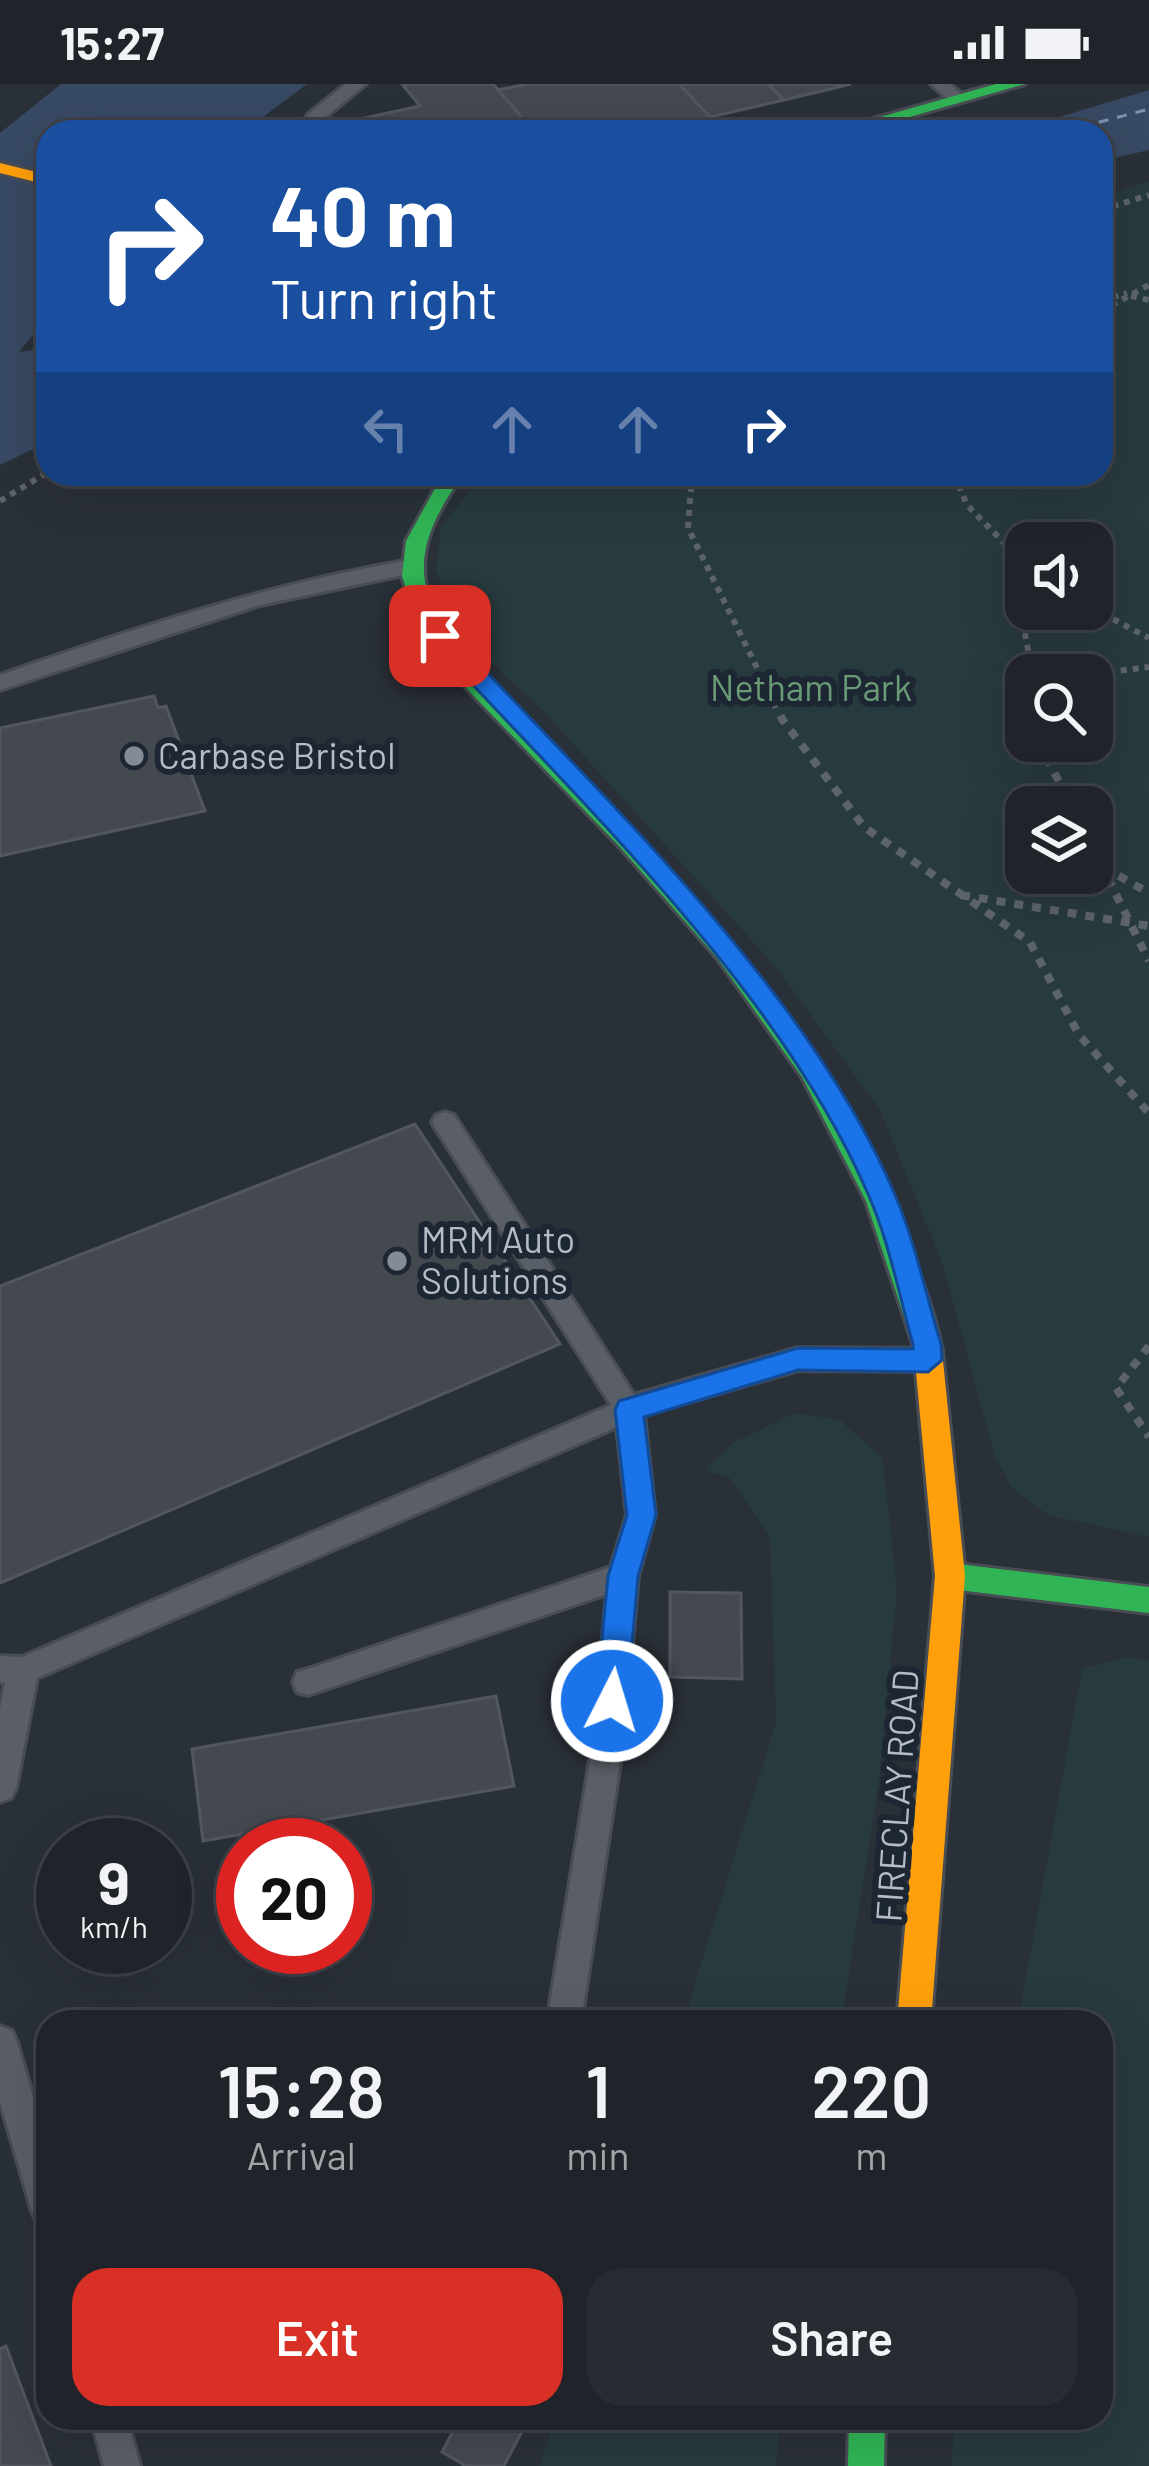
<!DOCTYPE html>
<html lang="en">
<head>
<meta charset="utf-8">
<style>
  body { margin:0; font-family:Barlow,sans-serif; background:#282c32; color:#f1f3f6; height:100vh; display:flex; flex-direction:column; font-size:45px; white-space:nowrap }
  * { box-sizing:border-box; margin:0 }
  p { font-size:39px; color:#a2a4a8 }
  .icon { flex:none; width:66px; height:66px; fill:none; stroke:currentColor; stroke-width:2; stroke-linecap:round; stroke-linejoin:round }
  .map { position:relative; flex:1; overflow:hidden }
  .side { position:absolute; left:36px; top:1926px; width:1077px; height:420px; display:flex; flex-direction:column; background:#20242a; border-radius:36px; box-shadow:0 12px 48px #0002,0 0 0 3px #3d4147 }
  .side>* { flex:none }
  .guide { position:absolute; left:36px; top:36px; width:1077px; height:366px; border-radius:36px; box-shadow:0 12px 48px #0002,0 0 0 3px #3d4147; background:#1a4fa0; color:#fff; overflow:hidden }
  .tools { position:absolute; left:1005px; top:438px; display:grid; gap:24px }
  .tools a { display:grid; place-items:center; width:108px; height:108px; border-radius:24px; background:#20242a; box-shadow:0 12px 48px #0002,0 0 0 3px #3d4147; font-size:60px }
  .speed { position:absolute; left:36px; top:1734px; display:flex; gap:24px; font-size:60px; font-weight:700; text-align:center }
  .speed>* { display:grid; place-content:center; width:156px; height:156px; border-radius:50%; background:#20242a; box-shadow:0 12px 48px #0002,0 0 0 3px #3d4147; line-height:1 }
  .speed small { font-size:30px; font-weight:400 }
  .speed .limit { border:18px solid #d22; background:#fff; color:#111 }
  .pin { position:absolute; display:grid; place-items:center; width:102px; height:102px; color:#fff; margin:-51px; border-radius:24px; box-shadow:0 6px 18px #0006 }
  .me { position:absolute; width:132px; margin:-66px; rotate:5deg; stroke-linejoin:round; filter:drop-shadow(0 0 9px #0008) }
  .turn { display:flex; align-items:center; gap:42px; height:252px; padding:0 36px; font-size:54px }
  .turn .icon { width:156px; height:156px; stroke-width:2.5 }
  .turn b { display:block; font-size:84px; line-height:102px }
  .lanes { display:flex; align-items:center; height:114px; padding:0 36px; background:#0003; justify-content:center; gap:60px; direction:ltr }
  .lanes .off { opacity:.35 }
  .eta { display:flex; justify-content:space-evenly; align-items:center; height:204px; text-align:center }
  .eta b { font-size:72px; font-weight:600; line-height:84px }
  .action { display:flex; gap:24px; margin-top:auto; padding:24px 36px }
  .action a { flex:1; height:138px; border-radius:36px; background:#d93025; color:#fff; font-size:48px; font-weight:600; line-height:138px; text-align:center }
  .action a+a { background:#282c32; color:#f1f3f6 }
  .status { display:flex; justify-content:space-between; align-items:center; height:84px; padding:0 60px; background:#20242a; direction:ltr }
  .status svg { height:33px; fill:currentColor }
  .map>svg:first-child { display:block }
</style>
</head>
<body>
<div class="status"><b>15:27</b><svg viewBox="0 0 49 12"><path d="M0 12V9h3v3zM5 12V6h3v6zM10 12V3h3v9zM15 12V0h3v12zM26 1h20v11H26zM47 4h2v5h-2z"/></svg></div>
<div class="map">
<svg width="1149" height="2382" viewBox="0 0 1149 2382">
  <rect width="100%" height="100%" fill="#2a3038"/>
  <path fill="#273a3e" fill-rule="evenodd" d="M1149,98V1453L1048,1431L1012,1404L995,1373L943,1181L880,1026L774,881L543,627L467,556L436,487L441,442L485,390H1101V112ZM1026,459H1092V525H1026ZM1026,591H1092V657H1026ZM1026,723H1092V789H1026Z
    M795,1329L840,1336L883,1375L897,1508L879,1699L841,1938H683L776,1638L770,1453L730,1394L704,1386L734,1358Z
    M1126,1573L1149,1576V2382H952L954,2334H1101V1938H1018L1082,1585Z
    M555,2334H780L776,2382H540Z"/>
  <path fill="#384963" d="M61,0H307L243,48H48V232L19,268L48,264V358L0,381V49Z
    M1149,6V66L1101,77V48H1009Z"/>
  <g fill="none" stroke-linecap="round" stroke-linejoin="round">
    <path stroke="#7c92b1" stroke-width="3" stroke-dasharray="10 9" stroke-linecap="butt" d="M1062,48L1149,25"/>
  </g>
  <path fill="#444950" stroke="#52575f" stroke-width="3" d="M402,0H493L535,48H344L337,40L420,22Z
    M527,0H679L710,33L645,48H535L498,6Z
    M679,0H768L784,16L710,33Z
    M768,0H851L784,16Z
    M154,612L158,624L166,622L205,727L0,772V644Z
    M415,1040L560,1260L0,1499V1202Z
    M670,1508L741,1509L742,1595L670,1593Z
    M496,1612L514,1702L203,1757L192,1665Z
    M6,2262L51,2382H0V2265Z
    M460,2334H529L504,2382H466L442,2368Z"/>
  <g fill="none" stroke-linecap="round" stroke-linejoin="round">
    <defs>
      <path id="lane" d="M346,0H366L322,36L319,48H301L308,30Z
        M931,0H950L968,16L953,20Z
        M410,476L417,478V488L260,521L0,606V591C135,544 269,500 410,476Z
        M445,1028L454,1031L634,1311L798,1264L928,1265L938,1268L942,1276L938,1284L928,1287L798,1286L644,1331L655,1431L638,1492L623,1658L581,1938H547L593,1658L607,1510L308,1611L297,1608L293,1598L297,1588L308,1585L611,1483L627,1431L617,1343L37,1594L16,1704L11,1714L0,1718V1625L5,1599L0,1598V1572L22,1573L611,1321L436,1045L432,1038L436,1031Z
        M0,1942L12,1947L17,1958L48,2065V2141L36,2136L31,2124L0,2017Z
        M91,2334H127L140,2382H104Z"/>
      <path id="fast" d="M996,0H1025L857,48H828Z
        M443,390H463C437,428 412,469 430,516C458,592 536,645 589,702C720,840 844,982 909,1163C922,1197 935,1231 942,1267L938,1275H918L866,1117L802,993L717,874L619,762L467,605L414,531L402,492L406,457Z
        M950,1479L1149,1503V1529L950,1505L940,1501L935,1492L940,1483Z
        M849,2334H885L884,2382H848Z"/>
      <path id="slow" d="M0,79L48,91V101L0,89Z
        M928,1256L938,1259L942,1267L965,1492L931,1938H897L935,1492L914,1267L918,1259Z"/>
    </defs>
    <use href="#lane" stroke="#484c53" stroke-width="6"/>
    <use href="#fast" stroke="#484c53" stroke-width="6"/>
    <use href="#slow" stroke="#484c53" stroke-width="6"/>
    <path stroke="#5d636a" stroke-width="6" stroke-dasharray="6 6" stroke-linecap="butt" d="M1101,126L1149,111
      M1131,212L1149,216
      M1101,217L1127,209
      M1101,227L1149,201
      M692,390L688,444L766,602
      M954,390L967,421L1008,463L1033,591
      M0,417L48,388
      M1008,463L1026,476
      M1092,524L1149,554
      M1085,591L1149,583"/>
    <path stroke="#5d636a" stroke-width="8" stroke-dasharray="9 9" stroke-linecap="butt" d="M765,599L782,635L864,743L1030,858L1079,951L1149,1029
      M1038,657L1072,723
      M1092,762L1149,877
      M1103,783L1149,809
      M961,811L1149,842
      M1149,1262L1116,1304L1149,1353"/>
    <use href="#lane" fill="#5a5e66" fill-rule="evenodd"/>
    <use href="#fast" fill="#30b455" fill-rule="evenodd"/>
    <use href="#slow" fill="#ff9f0a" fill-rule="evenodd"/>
  </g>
  <path fill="#1a73e8" stroke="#114b97" stroke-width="3" d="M432,547H448C598,709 809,906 895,1111C915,1158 926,1211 941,1260L942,1276L928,1288L798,1286L644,1333L656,1431L638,1492L627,1617L623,1627L612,1631L601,1627L596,1617L608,1492L627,1431L615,1326L619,1317L798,1264L913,1265V1260C899,1211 889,1157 868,1110C782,909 580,718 432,557Z"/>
  <g fill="#848b96" stroke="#1d2633" stroke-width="4.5">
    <circle cx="134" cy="672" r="12"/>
    <circle cx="397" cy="1177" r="12"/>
  </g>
  <g text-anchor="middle" stroke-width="12" stroke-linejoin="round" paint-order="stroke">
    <g font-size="36" fill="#6b9a76" stroke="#1d2633">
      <text x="811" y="617">Netham Park</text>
    </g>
    <g font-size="36" fill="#b4bcc9" stroke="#1d2633" text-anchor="start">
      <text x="158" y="685">Carbase Bristol</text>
      <text x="421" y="1169">MRM Auto<tspan x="421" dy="41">Solutions</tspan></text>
    </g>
    <g font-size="36" fill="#b4bcc9" stroke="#1d2633">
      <text transform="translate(897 1712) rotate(-86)" y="13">FIRECLAY ROAD</text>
    </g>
  </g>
</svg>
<div class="tools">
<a><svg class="icon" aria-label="sound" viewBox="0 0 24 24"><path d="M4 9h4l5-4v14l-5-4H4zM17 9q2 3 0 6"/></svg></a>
<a><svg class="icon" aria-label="search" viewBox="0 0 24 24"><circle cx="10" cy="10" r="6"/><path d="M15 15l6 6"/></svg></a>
<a><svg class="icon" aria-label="layers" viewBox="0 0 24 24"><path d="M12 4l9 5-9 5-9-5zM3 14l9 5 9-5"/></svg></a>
</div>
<div class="speed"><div>9<small>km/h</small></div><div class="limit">20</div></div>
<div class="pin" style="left:440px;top:552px;background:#d93025"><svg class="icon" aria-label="arrive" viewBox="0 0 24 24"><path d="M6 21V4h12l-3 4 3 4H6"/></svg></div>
<svg class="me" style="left:612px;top:1617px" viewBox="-20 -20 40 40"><circle r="17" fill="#1a73e8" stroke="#fff" stroke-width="3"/><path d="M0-11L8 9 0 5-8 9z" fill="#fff"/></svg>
<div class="guide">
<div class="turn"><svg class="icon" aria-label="right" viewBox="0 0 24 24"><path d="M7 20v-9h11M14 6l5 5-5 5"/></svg><div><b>40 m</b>Turn right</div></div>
<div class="lanes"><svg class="icon off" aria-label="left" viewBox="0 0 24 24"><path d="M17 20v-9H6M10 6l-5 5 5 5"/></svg><svg class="icon off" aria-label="ahead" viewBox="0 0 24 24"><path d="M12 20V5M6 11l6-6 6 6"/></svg><svg class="icon off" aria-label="ahead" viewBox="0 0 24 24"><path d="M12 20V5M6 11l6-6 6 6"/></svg><svg class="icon" aria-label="right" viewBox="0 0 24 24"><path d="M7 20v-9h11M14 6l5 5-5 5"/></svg></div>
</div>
<section class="side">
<div class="eta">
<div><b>15:28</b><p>Arrival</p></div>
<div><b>1</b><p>min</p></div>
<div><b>220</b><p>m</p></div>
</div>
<div class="action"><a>Exit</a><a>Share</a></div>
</section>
</div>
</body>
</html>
